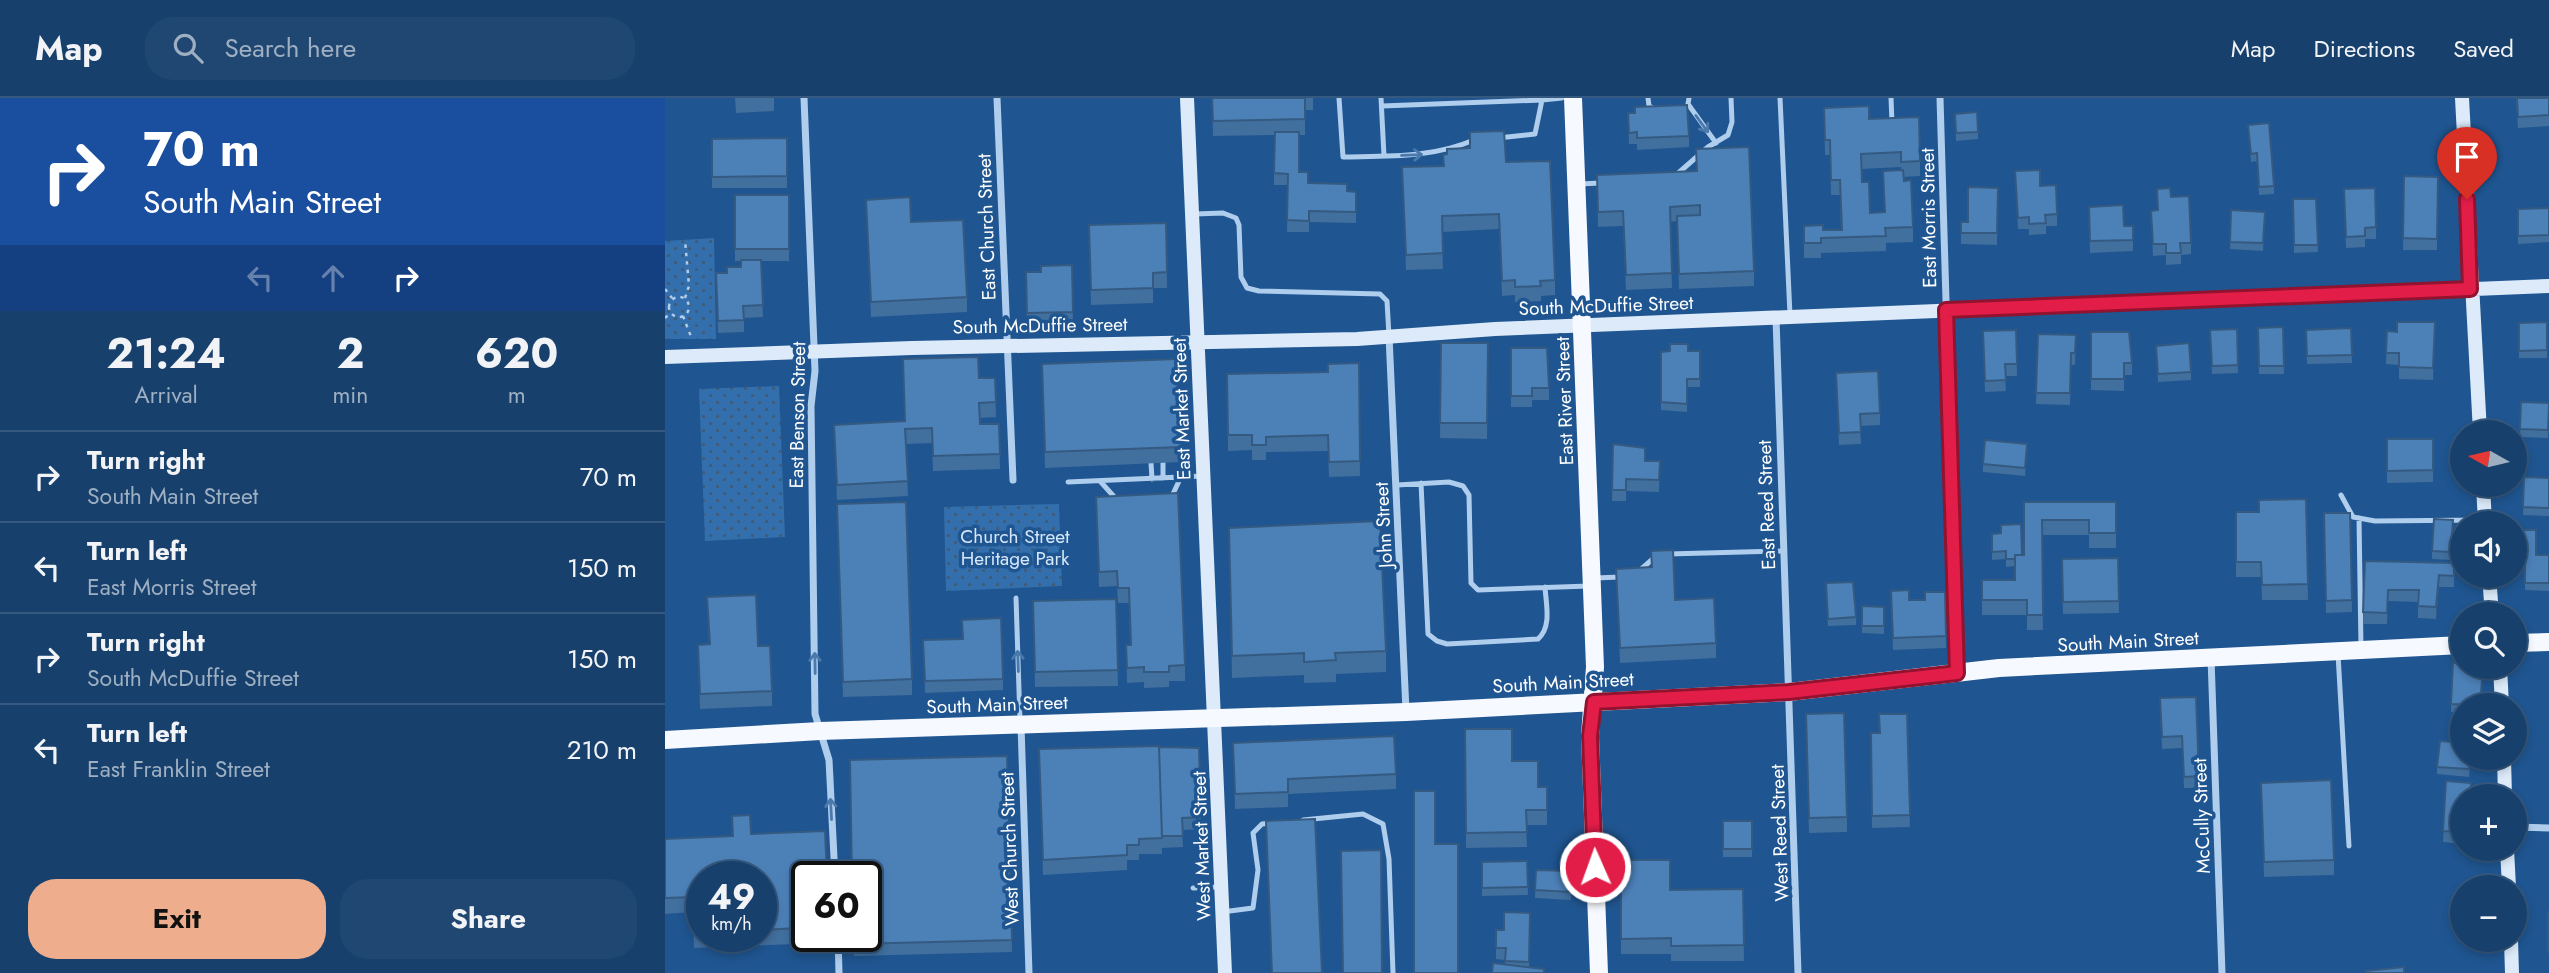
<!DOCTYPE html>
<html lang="en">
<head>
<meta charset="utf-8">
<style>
  body { margin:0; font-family:Jost,sans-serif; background:#204772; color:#f1f3f6; height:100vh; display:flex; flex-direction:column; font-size:26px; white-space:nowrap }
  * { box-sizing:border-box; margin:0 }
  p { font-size:23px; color:#9eafc2 }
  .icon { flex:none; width:38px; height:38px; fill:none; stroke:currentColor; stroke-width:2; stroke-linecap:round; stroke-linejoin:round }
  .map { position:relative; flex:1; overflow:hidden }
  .side { display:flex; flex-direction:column; background:#17406c; width:665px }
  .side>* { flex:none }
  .top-card { background:#1a4fa0; color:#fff; overflow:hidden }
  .needle { width:46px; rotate:278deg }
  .tools { position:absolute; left:1785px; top:322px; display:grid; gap:14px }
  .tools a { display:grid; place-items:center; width:77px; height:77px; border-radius:50%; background:#17406c; box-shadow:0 4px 10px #0003,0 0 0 2px #36597f; font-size:35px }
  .speed { position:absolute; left:21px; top:763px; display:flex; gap:14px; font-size:35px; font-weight:700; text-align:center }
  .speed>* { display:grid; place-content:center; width:91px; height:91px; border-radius:50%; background:#17406c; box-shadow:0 4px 10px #0003,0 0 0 2px #36597f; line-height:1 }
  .speed small { font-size:18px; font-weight:400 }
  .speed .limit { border:4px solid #111; border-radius:10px; background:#fff; color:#111 }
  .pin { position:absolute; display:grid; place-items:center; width:60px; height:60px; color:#fff; margin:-72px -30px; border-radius:50% 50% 50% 0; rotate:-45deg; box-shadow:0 0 7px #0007 }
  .pin .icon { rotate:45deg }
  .me { position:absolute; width:77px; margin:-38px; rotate:358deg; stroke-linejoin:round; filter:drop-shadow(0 0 5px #0008) }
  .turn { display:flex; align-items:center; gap:24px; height:147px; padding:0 28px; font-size:32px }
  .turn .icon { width:91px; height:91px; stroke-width:2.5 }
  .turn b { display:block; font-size:49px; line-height:60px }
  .lanes { display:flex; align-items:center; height:66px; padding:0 28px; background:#0003; justify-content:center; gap:35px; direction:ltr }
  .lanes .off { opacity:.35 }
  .eta { display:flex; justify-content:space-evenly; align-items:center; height:119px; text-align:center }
  .eta b { font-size:42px; font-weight:700; line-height:49px }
  .button { display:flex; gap:14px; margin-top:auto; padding:14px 28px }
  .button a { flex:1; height:80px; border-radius:28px; background:#eead8d; color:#111; font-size:28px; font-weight:700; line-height:80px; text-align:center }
  .button a+a { background:#204772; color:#f1f3f6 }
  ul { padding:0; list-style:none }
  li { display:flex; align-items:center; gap:21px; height:91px; padding:0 28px; border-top:2px solid #36597f }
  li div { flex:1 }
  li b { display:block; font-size:26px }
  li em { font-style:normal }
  header { display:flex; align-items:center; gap:42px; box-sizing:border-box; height:98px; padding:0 35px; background:#17406c; border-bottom:2px solid #36597f }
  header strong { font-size:33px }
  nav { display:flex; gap:38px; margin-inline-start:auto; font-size:24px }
  .search { width:490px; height:63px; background:#204772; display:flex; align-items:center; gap:18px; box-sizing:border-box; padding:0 24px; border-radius:28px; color:#9eafc2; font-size:26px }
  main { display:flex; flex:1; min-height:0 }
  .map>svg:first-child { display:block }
</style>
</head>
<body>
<header>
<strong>Map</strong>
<div class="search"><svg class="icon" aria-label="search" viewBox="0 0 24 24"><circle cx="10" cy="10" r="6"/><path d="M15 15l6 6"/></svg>Search here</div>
<nav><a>Map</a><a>Directions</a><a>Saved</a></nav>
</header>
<main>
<section class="side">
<div class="top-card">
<div class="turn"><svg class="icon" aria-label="right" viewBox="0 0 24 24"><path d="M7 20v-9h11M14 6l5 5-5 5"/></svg><div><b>70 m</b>South Main Street</div></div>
<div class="lanes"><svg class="icon off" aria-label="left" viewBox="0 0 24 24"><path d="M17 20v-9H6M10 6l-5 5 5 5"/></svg><svg class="icon off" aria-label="ahead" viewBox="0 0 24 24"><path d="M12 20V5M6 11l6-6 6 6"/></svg><svg class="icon" aria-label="right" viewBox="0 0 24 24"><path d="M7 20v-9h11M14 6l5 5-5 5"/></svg></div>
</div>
<div class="eta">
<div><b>21:24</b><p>Arrival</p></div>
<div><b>2</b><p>min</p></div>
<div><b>620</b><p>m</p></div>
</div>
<ul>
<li><svg class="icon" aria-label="right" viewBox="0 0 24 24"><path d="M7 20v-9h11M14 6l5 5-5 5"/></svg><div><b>Turn right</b><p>South Main Street</p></div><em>70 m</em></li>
<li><svg class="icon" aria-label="left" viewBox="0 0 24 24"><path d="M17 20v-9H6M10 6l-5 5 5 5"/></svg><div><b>Turn left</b><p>East Morris Street</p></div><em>150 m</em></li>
<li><svg class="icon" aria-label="right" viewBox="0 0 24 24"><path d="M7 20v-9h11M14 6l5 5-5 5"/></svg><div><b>Turn right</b><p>South McDuffie Street</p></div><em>150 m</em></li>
<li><svg class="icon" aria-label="left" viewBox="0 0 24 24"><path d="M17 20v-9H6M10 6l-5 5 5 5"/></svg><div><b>Turn left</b><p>East Franklin Street</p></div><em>210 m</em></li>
</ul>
<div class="button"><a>Exit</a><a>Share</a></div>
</section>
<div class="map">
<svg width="1884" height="875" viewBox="0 0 1884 875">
  <defs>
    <pattern id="grass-dots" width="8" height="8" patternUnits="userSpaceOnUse" patternTransform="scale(1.75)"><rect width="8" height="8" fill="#336fad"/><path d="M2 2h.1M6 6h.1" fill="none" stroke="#425a73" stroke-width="1.8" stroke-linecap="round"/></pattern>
  </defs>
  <rect width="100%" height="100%" fill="#1f5590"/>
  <path fill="url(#grass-dots)" d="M49,140L51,241H0V143Z
    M114,288L120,439L40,443L34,291Z
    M394,406L397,488L281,493L279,409Z"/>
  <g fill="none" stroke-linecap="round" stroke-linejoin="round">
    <path stroke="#afcded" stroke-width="2.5" stroke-dasharray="3.5 5" stroke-linecap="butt" d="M0,191L7,200
      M4 209a10 10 0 1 1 20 0a10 10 0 1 1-20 0Z
      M20,200L24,188L20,142
      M18,218L27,241
      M0,220L5,215"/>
    <path stroke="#afcded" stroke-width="5" d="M674,0L678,59C724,58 767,60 809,42
      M716,0L719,58
      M983,0L984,8L990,11
      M1024,0L1023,6L1051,45
      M1115,0L1125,217
      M1226,0L1227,25
      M717,8L877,2
      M833,40L870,36L877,2L897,0
      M1011,77L1043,49L1063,37L1067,24L1066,0
      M914,86L936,85
      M530,116L558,115L571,120L574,127L576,179L582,190L594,193L715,196L722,203L724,238
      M486,365L487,381
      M498,365V380
      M435,383L452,402
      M403,384L538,378
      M756,385L763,536L772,543L782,546L873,541C887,529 881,506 880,489
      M732,387L784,384L798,388L804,397L806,485L813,492L924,488
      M1676,397L1688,419L1710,423L1817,422
      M506,400L516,379
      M1694,420L1696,550
      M1003,456L1118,453
      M974,473L990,459
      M930,480L955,479
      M351,500L355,623
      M1673,556L1684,748
      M638,722L698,716L718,726L724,761L728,875
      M528,790L553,789
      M557,814L588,810L593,772L588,735L597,726L608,725"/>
    <path stroke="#afcded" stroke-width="7" d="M139,0L150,273L146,308L150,616L164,662L170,779
      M332,0L348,382
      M1275,0L1292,574
      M1111,220L1133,875
      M724,238L741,613
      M1546,560L1557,875
      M356,627L364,875
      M1850,729L1884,730
      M173,838L174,875"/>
    <path stroke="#dceafa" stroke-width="14" d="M522,0L560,875
      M1797,0L1815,334
      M0,259L247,250L692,241L830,231L1884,188
      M1818,387L1820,425
      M1824,478L1827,516
      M1835,569L1837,607
      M1839,660L1840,698
      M1842,751L1844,789
      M1846,842L1847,875"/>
    <path stroke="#f6f9ff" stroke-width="18" d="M908,0L930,569L925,638L934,875
      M1850,545L1884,544
      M0,642L155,633L741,614L1124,594L1334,570L1797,547"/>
  </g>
  <path fill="#416f9e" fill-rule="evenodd" d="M70,0H109V13L71,15Z
    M547,0H648V12H640V37H634V74L643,85L682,93L691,94V125L644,124V134H622L623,87H609V37L548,38Z
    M1851,0H1884V28L1853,30Z
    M1159,10L1204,21L1255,63V78L1239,79L1248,129V144L1221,145V153L1156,155V160H1139V128L1158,132H1176L1175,97H1166L1165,57H1160ZM1236,69V72L1219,114L1205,115L1197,84L1196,71Z
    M963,15H970L1024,38V49L972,52V46H964Z
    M1290,16L1313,34V41L1291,43Z
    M1583,27L1609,88V96L1594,97L1592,63L1586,64Z
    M122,40V90H47V41Z
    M1031,51L1089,173V188L1014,191L1012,123L1005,124L1007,190L961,192L958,128L933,129L932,77L1031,73Z
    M778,57L841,64L890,182V197L876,198V203L850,204V197L837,198L834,131L777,134L778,171L741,172L737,69L778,68Z
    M1350,73L1375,88L1392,116V128H1381V136L1364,137V131H1353Z
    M1739,78L1773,79L1772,152H1738Z
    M1333,90L1332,147L1296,146V124H1303Z
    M1492,91L1506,99L1526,145V156L1516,157V166L1501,167V157L1488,158L1486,113L1493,112Z
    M1679,91L1711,129V141H1700V149L1681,150Z
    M70,97H124V163H96L98,219L79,220V234L53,235L51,175H62L76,169V163H70Z
    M1628,101H1651L1653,154L1629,155Z
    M201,102L246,124L302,199V214L206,219Z
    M1424,109L1459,128H1468V153L1425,155Z
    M1884,110V144L1853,146V111Z
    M1566,112L1600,114L1598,153L1565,151Z
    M501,125L502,190H488V205L426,207L424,143Z
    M407,167L408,225L362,226L361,174H376Z
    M1770,224L1768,282L1734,281V267L1721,266L1722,233L1732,234Z
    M1882,224V260H1854V225Z
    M1618,229L1619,276H1594L1593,230Z
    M1686,230L1687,265L1642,266L1641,232Z
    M1572,231L1573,275L1547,276L1545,232Z
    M1351,232L1352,278H1340L1341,293L1320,294L1318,245Z
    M1426,234L1467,265V277H1459V293L1426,292Z
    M1373,236L1411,237L1410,267H1406L1405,307L1371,306Z
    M776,245H823L822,341L775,340Z
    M1491,248L1526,274V282L1493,284Z
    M846,250L884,290V302H867V309H846Z
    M1035,253V289H1022V314L996,312V254Z
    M694,265L695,378L664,379L663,353L601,354V362H587V352L563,353L562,276L663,274Z
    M377,266L516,349V364L380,370Z
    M1171,275L1215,315V327L1195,328L1196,346L1174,347Z
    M314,280H330L331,319L315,320V326H334L335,371L268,373L267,345L241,346L243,398L172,402L169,327L240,323Z
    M1856,304L1884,305L1883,340L1855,339Z
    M1722,341H1768V384L1722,385Z
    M948,346L980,363H995L994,394L961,393V403H947Z
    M1362,354L1360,378L1318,374V366Z
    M1859,379L1884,380V418L1858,417Z
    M431,399L520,567V583H504V589L479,590V584L462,585L461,547H465L464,505H453L452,488L434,489Z
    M1641,401L1643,502H1597L1596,479H1571V414H1594Z
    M1359,404H1451V450H1424V437H1377L1378,532H1362V517H1317V482H1350V468L1341,469V461L1327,462V436L1357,457H1359Z
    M1659,415H1685L1687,514L1661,515Z
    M172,421L247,581V597L178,599Z
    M564,430L721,553V574L671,576V584L639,585V577L567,580Z
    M1788,430L1786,462L1767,461V453Z
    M1855,432L1871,457H1884V493L1860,492V467L1855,466Z
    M986,453L1010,502L1051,545V560L955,565L951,471L986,469Z
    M1453,460L1454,515L1398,516L1397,461Z
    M1700,463L1789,465V489H1774L1771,521L1753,520V504L1723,503L1722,526H1698Z
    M1161,493L1191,519V527L1163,528Z
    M1226,493L1244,502H1260L1280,494L1281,550L1228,552Z
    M42,499L93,548L107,593V608L35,611L33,547L44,546Z
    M451,501L453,588L370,589L368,503Z
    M1197,508L1219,509V536L1197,535Z
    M258,542L338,581V592L260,595Z
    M1531,599L1534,690H1519L1517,650L1497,651L1495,612Z
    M1786,606L1797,607V615L1786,614Z
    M1242,616L1245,729L1207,730L1206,635H1214Z
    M800,631L847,663L873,689H882V727H861L862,749L801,750Z
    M1141,631L1182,719V734L1144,735Z
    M568,645L731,676V691L623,696V709L570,711Z
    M374,651L536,719V731L517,732L518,749L497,750V756H474V762H462V772L378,777Z
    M342,658L347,854L189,858V838Z
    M1806,660L1804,679L1772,676V669Z
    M1781,683L1806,685V698H1797V746L1778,744Z
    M1596,685L1669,762V777L1599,779Z
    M67,718L86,736L142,779V811L131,812L132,846L29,850L28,814L0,816V741L67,738ZM37,779H96V838H37Z
    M1058,723H1087V759H1058Z
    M956,762L1005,792L1078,791L1079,863H1006V856H956Z
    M862,763L863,797L817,798V764Z
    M871,772L907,773L906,802L870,800Z
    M865,815L864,870L840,867V862L831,861V832H839Z"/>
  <path fill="#355a81" d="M1774,477V489L1771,521V509Z"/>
  <path fill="#4c81b8" stroke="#355a81" stroke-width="2" d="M547,0H640V21L548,23Z
    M1852,0H1884V17L1853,19Z
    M1022,7L1024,38L972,40V34L964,35L963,15H970V9Z
    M1204,8V21L1254,19L1255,63L1236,64V54L1196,56L1197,84H1204L1205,115L1220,114L1218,73L1238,72L1239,83L1246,82L1248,129L1220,130L1221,138L1156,140V145H1139V128L1158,127V132H1177L1175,82H1166L1165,42H1160L1159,10Z
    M1312,14L1313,34L1291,35L1290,16Z
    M1604,25L1609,88L1594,89L1592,55L1586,56L1583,27Z
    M839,33L841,64L885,63L890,182L875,183L876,188L850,189V182L837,183L834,116L777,118L778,155L741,157L737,69L779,68L778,57L782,56V51L805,50V34Z
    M610,34H634V74H643V85L682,86V93L691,94V114L644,113V123L622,122L623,76L609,75Z
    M122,40V78L47,79V41Z
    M1084,49L1089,173L1014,176L1012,118L1035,117V107L1005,109L1007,175L961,177L958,113L933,114L932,77L1032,73L1031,51Z
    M1375,72V88L1391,87L1392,116L1380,117L1381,125L1364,126V119L1353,120L1350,73Z
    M1739,78L1773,79L1772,141L1738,140Z
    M1303,89L1333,90L1332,135H1296V124H1303Z
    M1505,90L1506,99L1524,98L1526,145H1515L1516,155H1501V146H1488L1486,113L1493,112L1492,91Z
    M1710,90L1711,129L1700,130V138L1681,139L1679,91Z
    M70,97H124V151H70Z
    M245,99L246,124L298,122L302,199L206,204L201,102Z
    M1628,101H1651L1653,147H1629Z
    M1458,107L1459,128H1468V142L1425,143L1424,109Z
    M1884,110V137L1853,138V111Z
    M1566,112L1600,114L1598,145L1565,144Z
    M501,125L502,174L488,175V190L426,192L424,127Z
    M76,162H96L98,207L78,208L79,222L53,223L51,175H62V169H76Z
    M407,167L408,214L362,215L361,174H376V168Z
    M1732,224H1770L1768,270L1734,269V255H1721L1722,233L1732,234Z
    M1882,224V252L1854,253V225Z
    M1618,229L1619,268H1594L1593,230Z
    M1686,230L1687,257L1642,258L1641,232Z
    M1572,231L1573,267L1547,268L1545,232Z
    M1351,232L1352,266H1340L1341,282L1320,283L1318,233Z
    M1426,234H1464L1467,265H1459V281H1426Z
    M1373,236L1411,237L1410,255H1406L1405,295H1371Z
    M776,245H823L822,325H775Z
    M1524,245L1526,274L1493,276L1491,248Z
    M1005,246H1023V253H1035V281H1022V306L996,304V254L1005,253Z
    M846,250H882L884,290H867V298H846Z
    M313,259L314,280H330L331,304L314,305L315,326H334L335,356L268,358L267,330L240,331L243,383L172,387L169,327L240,323L238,261Z
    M513,261L516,349L380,354L377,266Z
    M694,265L695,363L664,364L663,337L601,339V347H587V337H563L562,276L663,274V266Z
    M1213,273L1215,315L1195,316L1196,334L1174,335L1171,275Z
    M1856,304L1884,305L1883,332L1855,331Z
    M1722,341H1768V372L1722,373Z
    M1320,342L1362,346L1360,370L1318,366Z
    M948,346L980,350V363H995L994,382L961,381V392H947Z
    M1859,379L1884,380V410L1858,409Z
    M513,395L520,567L504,568V574H479V569L462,570L461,547H466L464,490H453L452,473L434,474L431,399Z
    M1641,401L1643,486L1597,487L1596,464H1571V414H1594V402Z
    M241,404L247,581L178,584L172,406Z
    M1359,404H1451V435H1424V422H1377L1378,517H1362V502H1317V482H1350V457H1359Z
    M1659,415H1685L1687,502L1661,503Z
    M1769,421L1788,422L1786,454L1767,453Z
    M715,423L721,553L670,555L671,562L639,564V555L567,558L564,430Z
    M1356,426L1357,457H1350V461H1341V453L1327,454V436L1336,435V427Z
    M1855,432H1871V457H1884V485H1860V459H1855Z
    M1008,452L1010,502L1049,500L1051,545L955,550L951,471L987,469L986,453Z
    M1453,460L1454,503L1398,504L1397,461Z
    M1700,463L1789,465V478L1774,477L1771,509L1753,508L1754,492H1723L1722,515L1698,514Z
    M1188,484L1191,519L1163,521L1161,485Z
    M1244,492V502H1260V494H1280L1281,538L1228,540L1226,493Z
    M91,497L93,548H105L107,593L35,596L33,547L45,546L42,499Z
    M451,501L453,572L370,574L368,503Z
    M1197,508L1219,509V528H1197Z
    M336,520L338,581L260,583L258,542L298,541L297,522Z
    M1788,565H1797V569H1818L1815,607L1786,606Z
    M1531,599L1534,678L1519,679L1517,638L1497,639L1495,600Z
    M1179,615L1182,719L1144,720L1141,616Z
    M1214,616H1242L1245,717L1207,718L1206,635H1215Z
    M800,631H847V663H873V689H882V712H861L862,734L801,735Z
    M729,638L731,676L623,681V694L570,696L568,645Z
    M1775,643L1797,645V660H1805L1804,671L1772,669Z
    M494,648L497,740L474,741V747H462V757L378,762L374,651Z
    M494,649L534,650L536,719L517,720L518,738H497Z
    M342,658L347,842L189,846V838H201V779H187L185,662Z
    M1666,682L1669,762L1599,764L1596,685Z
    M1781,683L1806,685L1805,698H1797V734L1778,733Z
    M749,693H770V746H793V875H749Z
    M85,717L86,736L160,733L162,779H142V796L131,797L132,830L96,832V779H37V834L29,835L28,799L0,800V741L68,738L67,718Z
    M650,721L657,875H607L601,723Z
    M1058,723H1087V751H1058Z
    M716,752L717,875H678L676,753Z
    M956,762H1005V792L1078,791L1079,847L1006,848V840L956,841Z
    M862,763L863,789L817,790V764Z
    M871,772L907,773L906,794L870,792Z
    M839,814L865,815L864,864L840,863L841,850H831V832H839Z
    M1883,814H1884V854H1883Z
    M828,865L879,871V875H827Z
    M1739,869V875H1701V873Z"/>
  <defs><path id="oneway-shaft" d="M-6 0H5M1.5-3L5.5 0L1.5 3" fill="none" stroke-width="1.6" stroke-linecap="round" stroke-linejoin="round" transform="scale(1.75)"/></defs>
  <g stroke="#4a79ac">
    <use href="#oneway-shaft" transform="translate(1037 26) rotate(54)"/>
    <use href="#oneway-shaft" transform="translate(747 57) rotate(-2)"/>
    <use href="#oneway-shaft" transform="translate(353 563) rotate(-92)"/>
    <use href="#oneway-shaft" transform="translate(150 565) rotate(-91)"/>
    <use href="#oneway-shaft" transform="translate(166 711) rotate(-93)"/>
  </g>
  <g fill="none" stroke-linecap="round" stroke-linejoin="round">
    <defs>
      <path id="route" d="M930,769L925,638L929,604L1124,594L1292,575L1281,212L1805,191L1802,101"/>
    </defs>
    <use href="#route" stroke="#92132f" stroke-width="18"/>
    <use href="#route" stroke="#e11d48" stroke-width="12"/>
  </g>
  <g text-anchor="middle" stroke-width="7" stroke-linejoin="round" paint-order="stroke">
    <g font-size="19" fill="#fff" stroke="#1f5590">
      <text transform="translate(1263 120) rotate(-91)" y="7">East Morris Street</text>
      <text transform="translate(321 129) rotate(-92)" y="7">East Church Street</text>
      <text transform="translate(941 207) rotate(-2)" y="7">South McDuffie Street</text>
      <text transform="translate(375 227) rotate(-1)" y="7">South McDuffie Street</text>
      <text transform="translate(899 303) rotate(-92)" y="7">East River Street</text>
      <text transform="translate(516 311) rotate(-92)" y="7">East Market Street</text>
      <text transform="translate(132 317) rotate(-89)" y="7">East Benson Street</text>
      <text transform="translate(1101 407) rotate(-92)" y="7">East Reed Street</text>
      <text transform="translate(718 427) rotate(-93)" y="7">John Street</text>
      <text transform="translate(1463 543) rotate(-3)" y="7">South Main Street</text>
      <text transform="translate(898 584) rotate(-3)" y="7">South Main Street</text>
      <text transform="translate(332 606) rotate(-2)" y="7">South Main Street</text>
      <text transform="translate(1536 718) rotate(-92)" y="7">McCully Street</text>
      <text transform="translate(1114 735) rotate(-92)" y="7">West Reed Street</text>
      <text transform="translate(536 748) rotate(-92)" y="7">West Market Street</text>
      <text transform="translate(344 751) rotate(-92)" y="7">West Church Street</text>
    </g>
    <g font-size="19" fill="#d5e7f9" stroke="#1f5590">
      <text x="350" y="445">Church Street<tspan x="350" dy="22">Heritage Park</tspan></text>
    </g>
  </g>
</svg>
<div class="tools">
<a><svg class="needle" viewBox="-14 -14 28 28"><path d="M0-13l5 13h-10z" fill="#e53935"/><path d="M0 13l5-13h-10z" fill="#9eafc2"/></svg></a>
<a><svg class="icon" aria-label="sound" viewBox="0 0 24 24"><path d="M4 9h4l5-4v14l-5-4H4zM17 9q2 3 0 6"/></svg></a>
<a><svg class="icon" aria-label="search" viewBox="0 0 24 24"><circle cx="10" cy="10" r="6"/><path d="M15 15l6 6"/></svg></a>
<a><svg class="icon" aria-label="layers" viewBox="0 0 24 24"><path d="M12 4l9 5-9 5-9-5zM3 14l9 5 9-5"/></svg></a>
<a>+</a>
<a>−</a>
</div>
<div class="speed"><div>49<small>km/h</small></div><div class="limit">60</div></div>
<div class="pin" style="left:1802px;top:101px;background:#d93025"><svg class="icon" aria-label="arrive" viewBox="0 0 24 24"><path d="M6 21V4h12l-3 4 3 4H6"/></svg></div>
<svg class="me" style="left:930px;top:769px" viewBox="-20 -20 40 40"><circle r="17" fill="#e11d48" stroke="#fff" stroke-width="3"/><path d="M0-11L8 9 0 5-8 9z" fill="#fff"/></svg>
</div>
</main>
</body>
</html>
